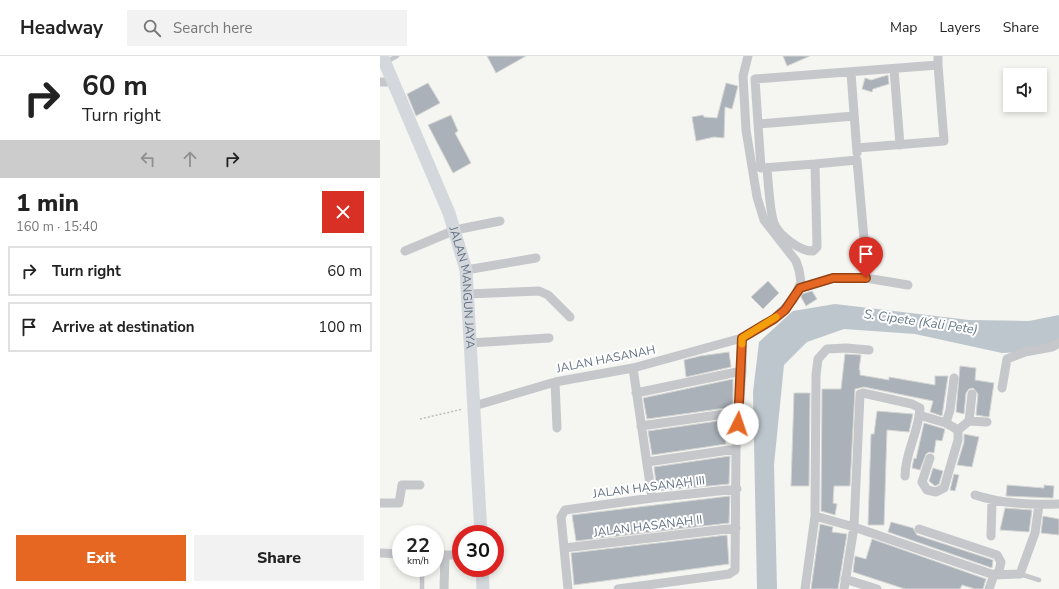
<!DOCTYPE html>
<html lang="en">
<head>
<meta charset="utf-8">
<style>
  body { margin:0; font-family:"Nunito Sans",sans-serif; background:#f2f2f2; color:#222; height:100vh; display:flex; flex-direction:column; font-size:15px; white-space:nowrap }
  * { box-sizing:border-box; margin:0 }
  p { font-size:13px; color:#767676 }
  .icon { flex:none; width:22px; height:22px; fill:none; stroke:currentColor; stroke-width:2; stroke-linecap:round; stroke-linejoin:round }
  .map { position:relative; flex:1; overflow:hidden }
  .panel { display:flex; flex-direction:column; background:#fff; width:380px }
  .panel>* { flex:none }
  .banner { background:#fff; color:#222; overflow:hidden }
  .fabs { position:absolute; left:623px; top:12px; display:grid; gap:8px }
  .fabs a { display:grid; place-items:center; width:44px; height:44px; border-radius:0px; background:#fff; box-shadow:0 2px 6px #0003; font-size:20px }
  .speed { position:absolute; left:12px; top:469px; display:flex; gap:8px; font-size:20px; font-weight:700; text-align:center }
  .speed>* { display:grid; place-content:center; width:52px; height:52px; border-radius:50%; background:#fff; box-shadow:0 2px 6px #0003; line-height:1 }
  .speed small { font-size:10px; font-weight:400 }
  .speed .limit { border:6px solid #d22; background:#fff; color:#111 }
  .pin { position:absolute; display:grid; place-items:center; width:34px; height:34px; color:#fff; margin:-41px -17px; border-radius:50% 50% 50% 0; rotate:-45deg; box-shadow:0 0 4px #0007 }
  .pin .icon { rotate:45deg }
  .me { position:absolute; width:44px; margin:-22px; rotate:4deg; stroke-linejoin:round; filter:drop-shadow(0 0 3px #0008) }
  .turn { display:flex; align-items:center; gap:14px; height:84px; padding:0 16px; font-size:18px }
  .turn .icon { width:52px; height:52px; stroke-width:2.5 }
  .turn b { display:block; font-size:28px; line-height:34px }
  .lanes { display:flex; align-items:center; height:38px; padding:0 16px; background:#0003; justify-content:center; gap:20px; direction:ltr }
  .lanes .off { opacity:.35 }
  .round { display:grid; place-items:center; flex:none; width:42px; height:42px; border-radius:0px; background:#f2f2f2 }
  .overview { display:flex; align-items:center; justify-content:space-between; height:68px; padding:0 16px }
  h1 { font-size:24px; font-weight:800; line-height:30px }
  .primary-button { display:flex; gap:8px; margin-top:auto; padding:8px 16px }
  .primary-button a { flex:1; height:46px; border-radius:0px; background:#e56721; color:#fff; font-size:16px; font-weight:800; line-height:46px; text-align:center }
  .primary-button a+a { background:#f2f2f2; color:#222 }
  ul { padding:0; list-style:none }
  li { display:flex; align-items:center; gap:12px; height:50px; margin:0 8px 6px; padding:0 8px; border:2px solid #e0e0e0; border-radius:0px }
  li div { flex:1 }
  li b { display:block; font-size:15px }
  li em { font-style:normal }
  header { display:flex; align-items:center; gap:24px; box-sizing:border-box; height:56px; padding:0 20px; background:#fff; border-bottom:1px solid #e0e0e0 }
  header strong { font-size:19px }
  nav { display:flex; gap:22px; margin-inline-start:auto; font-size:14px }
  .search { width:280px; height:36px; background:#f2f2f2; display:flex; align-items:center; gap:10px; box-sizing:border-box; padding:0 14px; border-radius:0px; color:#767676; font-size:15px }
  main { display:flex; flex:1; min-height:0 }
  .map>svg:first-child { display:block }
</style>
</head>
<body>
<header>
<strong>Headway</strong>
<div class="search"><svg class="icon" aria-label="search" viewBox="0 0 24 24"><circle cx="10" cy="10" r="6"/><path d="M15 15l6 6"/></svg>Search here</div>
<nav><a>Map</a><a>Layers</a><a>Share</a></nav>
</header>
<main>
<section class="panel">
<div class="banner">
<div class="turn"><svg class="icon" aria-label="right" viewBox="0 0 24 24"><path d="M7 20v-9h11M14 6l5 5-5 5"/></svg><div><b>60 m</b>Turn right</div></div>
<div class="lanes"><svg class="icon off" aria-label="left" viewBox="0 0 24 24"><path d="M17 20v-9H6M10 6l-5 5 5 5"/></svg><svg class="icon off" aria-label="ahead" viewBox="0 0 24 24"><path d="M12 20V5M6 11l6-6 6 6"/></svg><svg class="icon" aria-label="right" viewBox="0 0 24 24"><path d="M7 20v-9h11M14 6l5 5-5 5"/></svg></div>
</div>
<div class="overview"><div><h1>1 min</h1><p>160 m · 15:40</p></div><a class="round" style="background:#d93025;color:#fff"><svg class="icon" aria-label="close" viewBox="0 0 24 24"><path d="M6 6l12 12M18 6L6 18"/></svg></a></div>
<ul>
<li><svg class="icon" aria-label="right" viewBox="0 0 24 24"><path d="M7 20v-9h11M14 6l5 5-5 5"/></svg><div><b>Turn right</b></div><em>60 m</em></li>
<li><svg class="icon" aria-label="arrive" viewBox="0 0 24 24"><path d="M6 21V4h12l-3 4 3 4H6"/></svg><div><b>Arrive at destination</b></div><em>100 m</em></li>
</ul>
<div class="primary-button"><a>Exit</a><a>Share</a></div>
</section>
<div class="map">
<svg width="679" height="533" viewBox="0 0 679 533">
  <rect width="100%" height="100%" fill="#f5f5f1"/>
  <path fill="#bdc6cd" d="M455,248L589,264L649,265L679,259V287L645,296L622,297L535,278L464,273L427,286L404,309L394,409L397,533H377L373,336L379,286L413,255Z"/>
  <path fill="#aab1b8" stroke="#d6d6d4" d="M107,0H146L116,17Z
    M403,0H430L407,10Z
    M508,19L509,28L493,33L492,36L482,33L485,22L491,24Z
    M48,27L60,47L36,60L27,38Z
    M346,27L358,30L352,53L345,51L344,82L334,81L316,85L312,61L323,59L324,61L337,62Z
    M71,59L78,75L75,77L91,107L73,117L48,69Z
    M388,225L399,237L383,253L371,241Z
    M432,235L437,243L426,250L421,241L422,238Z
    M349,296L351,311L306,321L304,304L320,300Z
    M465,298L481,299L479,314H480V319L509,324V321L555,329V320H568L562,360L550,356L553,345L484,331L475,333L470,430H454L453,447L457,448L455,459L441,455L442,333H461Z
    M580,310L596,312L595,324L614,327L609,361L596,359L598,338L593,332L589,333L586,337L584,358L576,356Z
    M353,323V351L267,363L263,342Z
    M414,337H430L429,430H411Z
    M497,355L533,358L529,376L507,374L504,469H488L491,378H494Z
    M352,363L351,374L344,376L346,388L272,399L268,375Z
    M544,367L565,373L562,385L556,384L554,397L549,396L546,398L540,414L532,412L534,402L536,403Z
    M584,378L599,381L592,411L577,409L584,386Z
    M350,400L349,428L277,435L274,411Z
    M553,412L563,415L559,428L555,430L549,425Z
    M574,418L579,419L575,435L570,434Z
    M627,429L664,432V429L674,430L673,442L626,440Z
    M350,440L349,467L196,485L192,459Z
    M625,452L652,454L649,476L620,474Z
    M663,460L679,463V479L661,477Z
    M511,466L533,472L537,479L613,504L612,512L508,476Z
    M440,468L453,471L452,476L467,478L458,533H431Z
    M347,479L349,508L194,529L191,497Z
    M492,483L606,523L603,533H595L582,529L580,533H525L473,516L475,500L486,503Z"/>
  <g fill="none" stroke-linecap="round" stroke-linejoin="round">
    <path stroke="#bcbec0" stroke-width="1.5" stroke-dasharray="2 2" stroke-linecap="butt" d="M40,363L83,353"/>
    <path stroke="#c5c7cb" stroke-width="4.5" d="M6,6L17,0
      M640,518L659,524
      M42,533V512"/>
    <path stroke="#c5c7cb" stroke-width="9" d="M514,13L520,89
      M471,17L477,97
      M0,26H14
      M378,68L474,60
      M477,92L564,85L558,9
      M435,108L381,112L375,23L558,9V0
      M387,112C388,125 390,157 394,167C398,179 421,196 433,195L437,191L435,108L477,104L485,194
      M25,195L75,174L120,165
      M86,214L156,202
      M420,232L453,222H486L528,229
      M87,238L159,235L168,239L190,261
      M90,287L169,282
      M253,312L272,442
      M175,326L177,372
      M622,332L627,303L645,296L672,291L679,287
      M256,337L362,315
      M94,350L175,326L253,312L362,282L394,263L413,244L421,226L419,214L416,205L384,164L377,141L366,74L363,20L368,0
      M539,359L566,367L570,354L574,322
      M589,365L592,338
      M261,370L359,356
      M578,374L589,365L607,366
      M550,402L542,426L547,434L556,436L564,432L578,384V374L566,367
      M267,406L356,393
      M595,439C622,448 651,449 679,448
      M0,447H19L22,429H40
      M435,460L474,471L614,519L609,533
      M539,473L617,499L621,506L619,515L614,519
      M611,480L612,445
      M184,492L356,472
      M0,497L21,498
      M55,499H81
      M614,519L640,518L655,477L659,449
      M465,523L497,533
      M64,533L65,499
      M188,533L181,461L185,454L272,442L357,433
      M238,533L349,518L355,514L356,393L362,315V282
      M425,533L435,460L436,319L438,303L447,293L466,292L489,294
      M464,533L474,471L480,338L483,337L532,348L540,352C539,376 525,396 525,420"/>
    <g stroke="#d4d8dc" stroke-width="13">
      <path id="s1" d="M2,0L69,157L86,214L101,478"/>
      <path d="M102,512L103,533"/>
    </g>
  </g>
  <g fill="none" stroke-linecap="round" stroke-linejoin="round">
    <defs>
      <path id="route" d="M358,368L362,282L394,263L405,254L420,232L453,222H486"/>
    </defs>
    <use href="#route" stroke="#954315" stroke-width="10"/>
    <use href="#route" stroke="#e56721" stroke-width="7"/>
    <path stroke="#f59e0b" stroke-width="7" d="M362,288V282L396,261"/>
  </g>
  <g text-anchor="middle" stroke-width="4" stroke-linejoin="round" paint-order="stroke">
    <g font-size="12" fill="#637183" stroke="#fff">
      <text dy="4" stroke="none"><textPath href="#s1" startOffset="247">JALAN MANGUN JAYA</textPath></text>
      <text transform="translate(226 303) rotate(-11)" y="4">JALAN HASANAH</text>
      <text transform="translate(269 431) rotate(-7)" y="4">JALAN HASANAH III</text>
      <text transform="translate(268 470) rotate(-7)" y="4">JALAN HASANAH II</text>
    </g>
    <g font-size="13" font-style="italic" fill="#647986" stroke="#fff">
      <text transform="translate(541 265) rotate(8)" y="5">S. Cipete (Kali Pete)</text>
    </g>
  </g>
</svg>
<div class="fabs">
<a><svg class="icon" aria-label="sound" viewBox="0 0 24 24"><path d="M4 9h4l5-4v14l-5-4H4zM17 9q2 3 0 6"/></svg></a>
</div>
<div class="speed"><div>22<small>km/h</small></div><div class="limit">30</div></div>
<div class="pin" style="left:486px;top:222px;background:#d93025"><svg class="icon" aria-label="arrive" viewBox="0 0 24 24"><path d="M6 21V4h12l-3 4 3 4H6"/></svg></div>
<svg class="me" style="left:358px;top:368px" viewBox="-20 -20 40 40"><circle r="19" fill="#fff"/><path d="M0-13L10 11 0 6-10 11z" fill="#e56721"/></svg>
</div>
</main>
</body>
</html>
